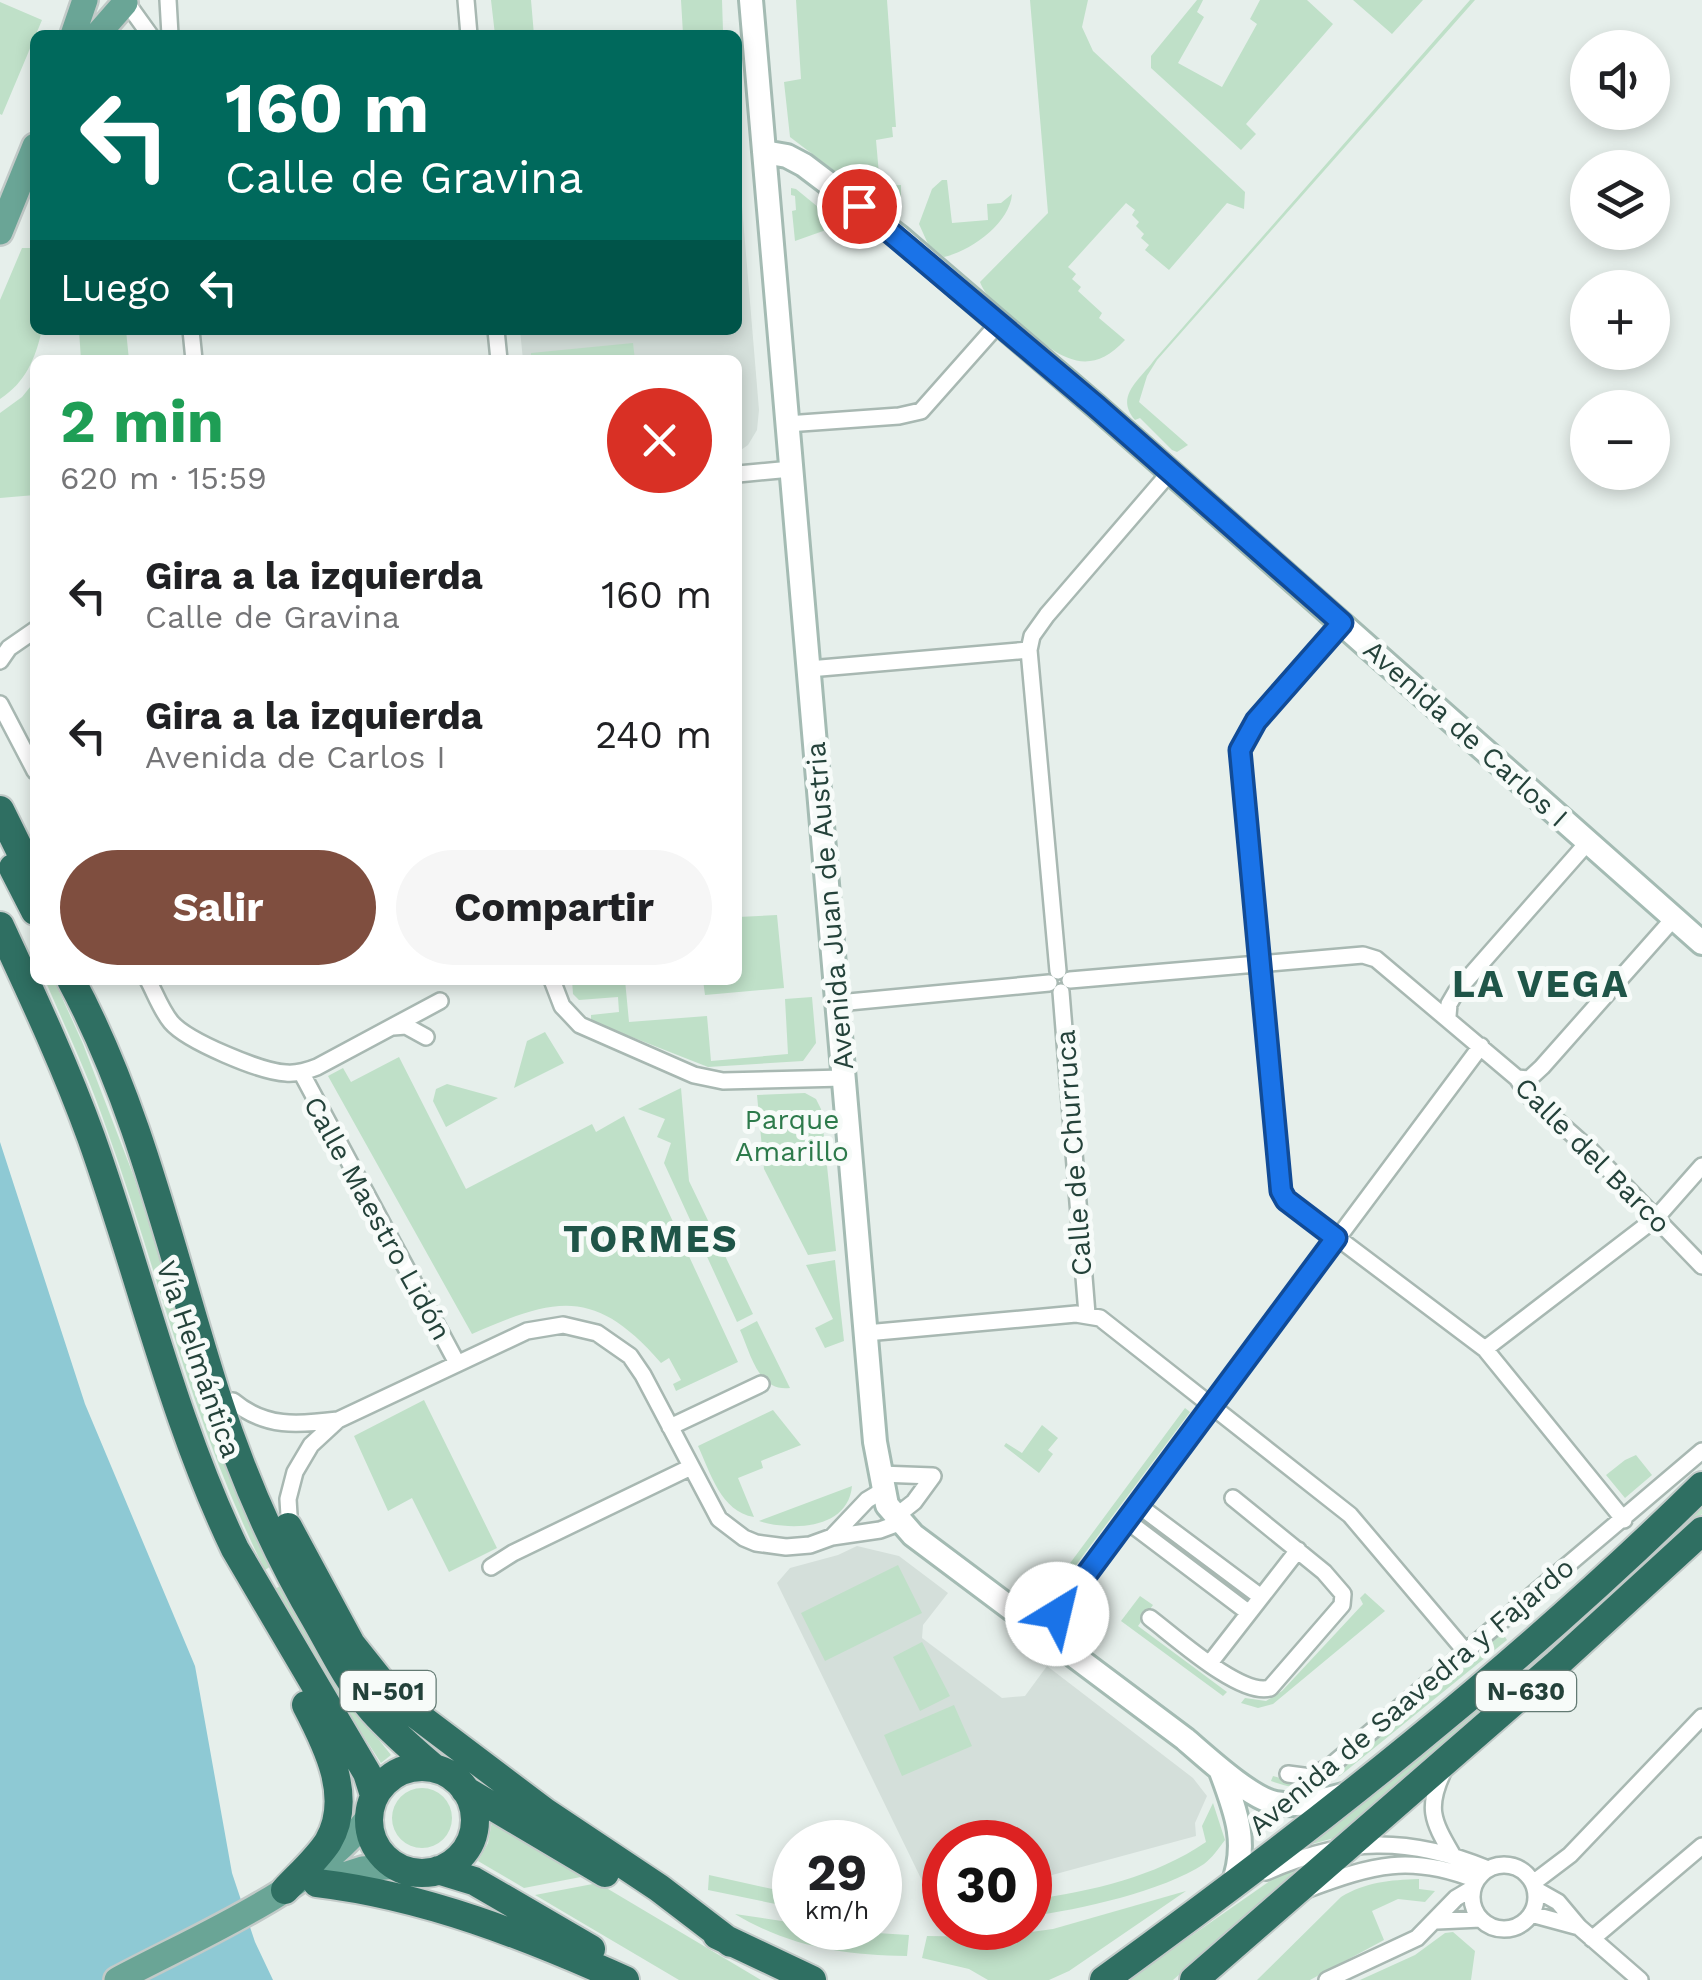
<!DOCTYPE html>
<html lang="es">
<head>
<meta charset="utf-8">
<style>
  body { margin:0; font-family:"Work Sans",sans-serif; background:#f6f6f6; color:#202124; height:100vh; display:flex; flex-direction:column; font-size:38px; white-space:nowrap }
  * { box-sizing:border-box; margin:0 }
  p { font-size:32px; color:#757577 }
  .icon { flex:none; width:55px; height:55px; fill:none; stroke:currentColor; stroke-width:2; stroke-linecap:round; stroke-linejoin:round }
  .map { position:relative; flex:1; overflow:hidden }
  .details { position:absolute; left:30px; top:355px; width:712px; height:630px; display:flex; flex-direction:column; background:#fff; border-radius:15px; box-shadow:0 5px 15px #0003 }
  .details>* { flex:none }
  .hud { position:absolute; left:30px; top:30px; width:712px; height:305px; border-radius:15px; box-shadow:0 5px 15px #0003; background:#00695c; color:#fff; overflow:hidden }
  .buttons { position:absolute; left:1570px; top:30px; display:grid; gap:20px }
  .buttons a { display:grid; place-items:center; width:100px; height:100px; border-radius:50%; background:#fff; box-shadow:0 5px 15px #0003; font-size:50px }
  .speed { position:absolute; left:772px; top:1820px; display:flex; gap:20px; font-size:50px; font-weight:700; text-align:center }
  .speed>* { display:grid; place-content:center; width:130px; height:130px; border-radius:50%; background:#fff; box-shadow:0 5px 15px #0003; line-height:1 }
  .speed small { font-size:25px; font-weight:400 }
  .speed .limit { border:15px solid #d22; background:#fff; color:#111 }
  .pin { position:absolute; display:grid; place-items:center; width:85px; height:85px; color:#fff; margin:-42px; border:5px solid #fff; border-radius:50%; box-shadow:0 2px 10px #0007 }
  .me { position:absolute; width:110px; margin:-55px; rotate:36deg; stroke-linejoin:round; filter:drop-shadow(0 0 8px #0008) }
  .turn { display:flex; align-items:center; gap:35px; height:210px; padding:0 30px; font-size:45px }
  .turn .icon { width:130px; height:130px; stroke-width:2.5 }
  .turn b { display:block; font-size:70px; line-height:85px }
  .then { display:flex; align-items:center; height:95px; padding:0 30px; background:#0003; gap:20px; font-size:38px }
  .round { display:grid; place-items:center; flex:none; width:105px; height:105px; border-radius:52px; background:#f6f6f6 }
  .overview { display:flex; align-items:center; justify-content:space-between; height:170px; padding:0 30px }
  h1 { font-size:60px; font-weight:700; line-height:75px; color:#1e9e55 }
  .action { display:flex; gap:20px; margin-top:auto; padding:20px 30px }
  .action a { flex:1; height:115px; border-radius:60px; background:#7f4e3f; color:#fff; font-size:40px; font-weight:700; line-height:115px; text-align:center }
  .action a+a { background:#f6f6f6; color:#202124 }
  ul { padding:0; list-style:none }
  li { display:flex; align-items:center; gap:30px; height:140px; padding:0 30px }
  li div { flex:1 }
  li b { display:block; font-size:38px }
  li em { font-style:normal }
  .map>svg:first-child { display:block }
</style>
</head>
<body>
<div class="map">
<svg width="1702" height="1980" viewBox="0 0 1702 1980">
  <rect width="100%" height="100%" fill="#e6efeb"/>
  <path fill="#d4dfda" d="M738,182H740L759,410L757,430L748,445L738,452V360H523L520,330H738Z
    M857,1546L899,1556L948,1593L923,1625L922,1638L1002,1698L1025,1696L1047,1666L1193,1778L1207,1796L1195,1823L1196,1836L1030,1881V1842H945V1897H930L777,1583L790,1568L838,1555Z"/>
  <path fill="#bfe0c8" d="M491,0H531L534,35H495Z
    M681,0H722L723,31L683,34Z
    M796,0H887L896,127H892L893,137L876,140L880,186L901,185V218L895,217L790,137L784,82L801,79Z
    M1030,0H1088L1082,27L1093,51L1245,192L1244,209L1227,203L1169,270L1145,250L1149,245L1141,238L1144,234L1136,226L1139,222L1132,215L1135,210L1126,203L1068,267L1076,274L1072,279L1081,287L1078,291L1102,313L1099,318L1125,340C1085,384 1052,351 1018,322C1004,310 986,299 980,282L1048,213Z
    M1197,0H1203L1197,12L1204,17L1178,63L1222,87L1257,24L1250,19L1260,0H1307L1333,24L1246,124L1256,134L1241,150L1151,68V56Z
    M1353,0H1423L1392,34Z
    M1470,0H1475L1157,360L1147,376L1139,402L1188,445L1177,452L1172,450L1140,418L1135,420C1114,396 1140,380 1155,359Z
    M0,2L42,20L2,115L0,114Z
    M942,180H947L952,223L988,220L987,204L1001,203L1012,194C1010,223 971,251 944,257L928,244L919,224L932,189Z
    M791,188L796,189L840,225L795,241L792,211L796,210L795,196L791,195Z
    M35,244V330H42C35,359 26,382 0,399V300L22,248H32Z
    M79,330H126L129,360H81Z
    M633,343L635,360H531V353Z
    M35,381V495L0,498V413L22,397Z
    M777,915L784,988L705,995L703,980H738V917Z
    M45,980H54L83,1044L134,1177L217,1438L271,1566L265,1570C194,1429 159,1275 106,1127C89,1077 66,1029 45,980Z
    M572,980H625L629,1022L707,1016L711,1061L788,1054L785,999L812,997L816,1043L803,1061L708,1067L591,1021V1015L619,1012L618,997L579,1000L573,994Z
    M545,1032L564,1063L514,1088L527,1041Z
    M399,1057L466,1189L592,1124L596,1132L624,1116L738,1362L676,1391L673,1384L681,1380L669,1358L661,1363C595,1287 556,1297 472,1334L328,1076L343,1068L351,1082Z
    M447,1084L498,1098L446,1127L433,1101L436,1089Z
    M681,1088L689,1181L753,1314L737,1322L664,1163L671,1143L657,1137L665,1119L638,1109Z
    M805,1093L816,1099L821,1109L836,1251L808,1255L764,1169L757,1095Z
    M835,1260L844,1341L825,1348L815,1328L833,1319L806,1265Z
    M757,1321L790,1388C758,1392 751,1354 740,1330Z
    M424,1400L497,1548L449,1572L412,1498L388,1511L354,1436Z
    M1185,1408L1190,1412L1050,1600L1045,1597Z
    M773,1410L801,1445L761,1461L763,1468L738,1478L754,1517C721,1512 710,1472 698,1446Z
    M1042,1425L1058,1438L1048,1450L1053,1454L1039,1473L1004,1446L1006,1443L1022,1453Z
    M1636,1455L1652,1475L1625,1498L1606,1475L1625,1460Z
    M852,1486C848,1530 791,1531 759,1521Z
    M1702,1502V1514L1669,1547L1345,1835L1305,1846Z
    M898,1565L922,1613L825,1661L801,1613Z
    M280,1586L341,1692L391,1755L381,1763L307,1649L275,1589Z
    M1365,1593L1385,1611L1273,1704L1258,1708L1241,1703L1245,1698L1266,1701L1282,1691L1363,1604L1360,1598Z
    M1140,1596L1153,1605L1138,1626L1227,1692L1223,1696L1121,1621Z
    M1502,1632L1507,1640L1341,1775C1316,1790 1298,1791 1271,1781L1273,1776C1296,1783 1312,1783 1333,1773Z
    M922,1642L950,1696L920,1711L893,1657Z
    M954,1705L972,1746L902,1776L884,1735Z
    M392 1818a30 30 0 1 1 60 0a30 30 0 1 1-60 0Z
    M1213,1803L1225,1840C1219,1848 1212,1858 1204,1864C1163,1891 1079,1910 1030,1916V1900C1092,1891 1155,1877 1206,1842L1202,1826Z
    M492,1821L586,1876L524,1888L478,1861L488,1843Z
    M1303,1866L1173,1980H1128L1274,1878Z
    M709,1875L795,1894V1908L708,1890Z
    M1419,1879V1889L1435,1891L1425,1902L1398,1899L1372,1911L1384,1940L1310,1980H1257L1341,1897C1366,1882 1389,1880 1419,1879Z
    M598,1883L761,1980H679L535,1895Z
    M1186,1891L1069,1971L1049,1980H988L969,1969L922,1958L927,1936L995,1937L1053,1929Z
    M735,1914L795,1923V1928L909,1935L907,1956C844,1955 790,1947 735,1914Z
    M1453,1932L1475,1951L1471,1980H1360L1415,1955L1445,1933Z"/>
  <path fill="#8ec9d4" d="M0,1142L85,1404L195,1666L232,1873L255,1942L273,1980H0Z"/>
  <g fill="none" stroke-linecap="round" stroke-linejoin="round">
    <defs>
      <path id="street" d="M168,0L170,35
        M466,0L469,35
        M127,3L150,35
        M191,330L194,360
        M496,330L499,360
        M787,424L899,416L921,411L999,323
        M738,474L791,469
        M1342,623C1319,649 1246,721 1240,750L1282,1196L1485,1349L1624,1520
        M1029,650L1058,971
        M0,661L9,648L35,630
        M809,669L1029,650L1032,636L1047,615L1171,471
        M0,704L35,771
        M148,980C155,993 161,1010 171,1022C187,1041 261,1072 286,1073C297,1074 307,1071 317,1067L440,1001
        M552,980L562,1006L580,1025L694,1075L723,1081L844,1078
        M1070,980L1363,955L1376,959L1517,1078L1528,1095L1590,1150L1702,1266
        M1061,992L1087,1314
        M838,1003L1049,983
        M1448,1016L1449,1004L1456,992L1588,842
        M393,1027L406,1026L426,1037
        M301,1072L457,1363
        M1517,1078L1529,1079L1542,1067L1674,918
        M866,1333L1076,1314L1100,1318L1350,1515L1466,1652
        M1485,1349L1656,1218L1702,1166
        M233,1401C265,1428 298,1425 338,1420
        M670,1427L761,1384
        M880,1474L933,1476
        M1138,1505L1261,1597
        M895,1517L914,1502L933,1476
        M1126,1520L1249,1613
        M290,1531L288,1499L295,1472L311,1445L338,1420L527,1331L563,1325L597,1333L630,1356L643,1375L719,1519L744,1538L756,1543L786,1547L810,1545L832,1537L880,1530L899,1523
        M832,1537L867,1500L882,1491
        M491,1567L513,1553L691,1467
        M1150,1618C1174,1636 1241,1697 1270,1688L1342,1605L1343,1594L1324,1572L1233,1498
        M1044,1632L1481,1046
        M1210,1663L1298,1550
        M1444,1770C1426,1807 1432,1820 1452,1854
        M1288,1774L1311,1777L1333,1764L1702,1451
        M1472 1897a32 32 0 1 1 64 0a32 32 0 1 1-64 0Z
        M1266,1872C1344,1837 1409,1836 1488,1869
        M1533,1883L1570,1855L1702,1717
        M1308,1889C1373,1865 1410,1854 1476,1880
        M1535,1889L1558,1902L1579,1927L1640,1980
        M1531,1914L1579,1927
        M1437,1921L1481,1919
        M1592,1939L1702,1846
        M1327,1980L1417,1938L1456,1898L1473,1888"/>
      <path id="secondary" d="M751,0L875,1442L887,1505L913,1535L1185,1739C1205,1756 1251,1799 1276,1803C1301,1807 1324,1800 1347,1794
        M764,152L787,156L804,165L899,237L1096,406L1702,943
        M1220,1769C1236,1812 1249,1843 1232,1887"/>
      <path id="primary" d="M73,35L85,0
        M97,35L125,3
        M0,232L35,146
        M319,1883L363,1869L396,1866
        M117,1980C197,1937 313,1890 368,1818"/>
      <path id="highway" d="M0,810L35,881
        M13,868L35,911
        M0,926C32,995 65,1065 91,1137C140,1274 172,1418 235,1549L367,1773L374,1795
        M71,980C140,1108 172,1256 216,1394C241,1473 275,1551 317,1622C334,1652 350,1685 373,1711C392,1732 413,1750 434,1768
        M288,1527L351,1644L394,1698L545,1812L659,1888L731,1943
        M369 1820a53 53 0 1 1 106 0a53 53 0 1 1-106 0Z
        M465,1790L605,1873
        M438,1870L474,1881L591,1949
        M317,1883C426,1896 526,1936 625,1980
        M285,1890C299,1875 317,1859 328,1842C354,1798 327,1745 306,1705
        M717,1935L812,1980
        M1104,1980C1313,1829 1518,1667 1702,1486
        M1194,1980L1558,1663L1702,1531"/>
    </defs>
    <use href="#street" stroke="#a8b8b2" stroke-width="20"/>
    <use href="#secondary" stroke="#a4bbb3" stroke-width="28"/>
    <use href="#primary" stroke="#c2cac8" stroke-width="30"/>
    <use href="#highway" stroke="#c2cac8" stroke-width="32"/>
    <use href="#street" stroke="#fff" stroke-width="15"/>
    <use href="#secondary" stroke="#fff" stroke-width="22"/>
    <use href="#primary" stroke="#6aa596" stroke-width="25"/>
    <use href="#highway" stroke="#2f6f62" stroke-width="28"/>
  </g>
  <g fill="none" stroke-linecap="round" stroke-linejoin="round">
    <defs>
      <path id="route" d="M859,206L1096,406L1342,623L1256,721L1240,750L1281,1191L1286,1200L1336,1238L1057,1614"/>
    </defs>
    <use href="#route" stroke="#114b97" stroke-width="25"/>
    <use href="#route" stroke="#1a73e8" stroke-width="18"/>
  </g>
  <g text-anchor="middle" stroke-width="10" stroke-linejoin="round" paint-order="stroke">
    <g fill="#f7fbf9" stroke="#637a73" stroke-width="2.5">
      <rect x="340.5" y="1671" width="95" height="40" rx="8"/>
      <rect x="1476" y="1671" width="100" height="40" rx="8"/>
    </g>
    <g font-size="25" font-weight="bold" fill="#24423a">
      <text x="388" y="1700">N-501</text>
      <text x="1526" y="1700">N-630</text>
    </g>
    <g font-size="28" fill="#24423a" stroke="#f7fbf9">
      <text transform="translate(1466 733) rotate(42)" y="10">Avenida de Carlos I</text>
      <text transform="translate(829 906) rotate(-95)" y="10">Avenida Juan de Austria</text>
      <text transform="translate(1073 1153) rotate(-94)" y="10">Calle de Churruca</text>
      <text transform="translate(1593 1155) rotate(45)" y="10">Calle del Barco</text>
      <text transform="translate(378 1218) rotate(61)" y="10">Calle Maestro Lidón</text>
      <text transform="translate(199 1359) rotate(71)" y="10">Vía Helmántica</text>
      <text transform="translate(1411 1696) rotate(-40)" y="10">Avenida de Saavedra y Fajardo</text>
    </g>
    <g font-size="28" fill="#2d7a4b" stroke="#f7fbf9">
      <text x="792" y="1129">Parque<tspan x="792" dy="32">Amarillo</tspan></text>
    </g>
    <g font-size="38" font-weight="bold" letter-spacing="2.5" fill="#1f5548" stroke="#f7fbf9">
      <text x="1541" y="997">LA VEGA</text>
      <text x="651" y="1252">TORMES</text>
    </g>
  </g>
</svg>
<div class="buttons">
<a><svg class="icon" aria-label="sound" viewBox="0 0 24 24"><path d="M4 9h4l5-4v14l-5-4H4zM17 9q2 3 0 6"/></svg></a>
<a><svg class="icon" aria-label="layers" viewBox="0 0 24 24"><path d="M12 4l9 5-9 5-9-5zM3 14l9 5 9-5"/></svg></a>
<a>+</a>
<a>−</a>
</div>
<div class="speed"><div>29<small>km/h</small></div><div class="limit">30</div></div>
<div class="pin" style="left:859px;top:206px;background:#d93025"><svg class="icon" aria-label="arrive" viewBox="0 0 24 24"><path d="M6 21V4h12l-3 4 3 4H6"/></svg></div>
<svg class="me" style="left:1057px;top:1614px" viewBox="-20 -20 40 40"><circle r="19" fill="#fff"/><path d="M0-13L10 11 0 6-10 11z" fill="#1a73e8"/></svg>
<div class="hud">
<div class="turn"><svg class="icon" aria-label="left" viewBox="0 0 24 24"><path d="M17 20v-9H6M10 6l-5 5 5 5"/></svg><div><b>160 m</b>Calle de Gravina</div></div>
<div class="then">Luego<svg class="icon" aria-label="left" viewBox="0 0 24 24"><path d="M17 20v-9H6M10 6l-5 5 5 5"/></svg></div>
</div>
<section class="details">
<div class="overview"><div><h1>2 min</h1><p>620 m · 15:59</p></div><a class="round" style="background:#d93025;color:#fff"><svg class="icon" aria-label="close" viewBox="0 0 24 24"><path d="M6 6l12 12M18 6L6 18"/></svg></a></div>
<ul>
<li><svg class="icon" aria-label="left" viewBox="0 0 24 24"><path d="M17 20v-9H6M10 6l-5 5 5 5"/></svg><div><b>Gira a la izquierda</b><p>Calle de Gravina</p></div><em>160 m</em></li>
<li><svg class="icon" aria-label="left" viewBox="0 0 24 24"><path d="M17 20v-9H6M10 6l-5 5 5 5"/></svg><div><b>Gira a la izquierda</b><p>Avenida de Carlos I</p></div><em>240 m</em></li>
</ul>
<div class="action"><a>Salir</a><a>Compartir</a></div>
</section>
</div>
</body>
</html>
